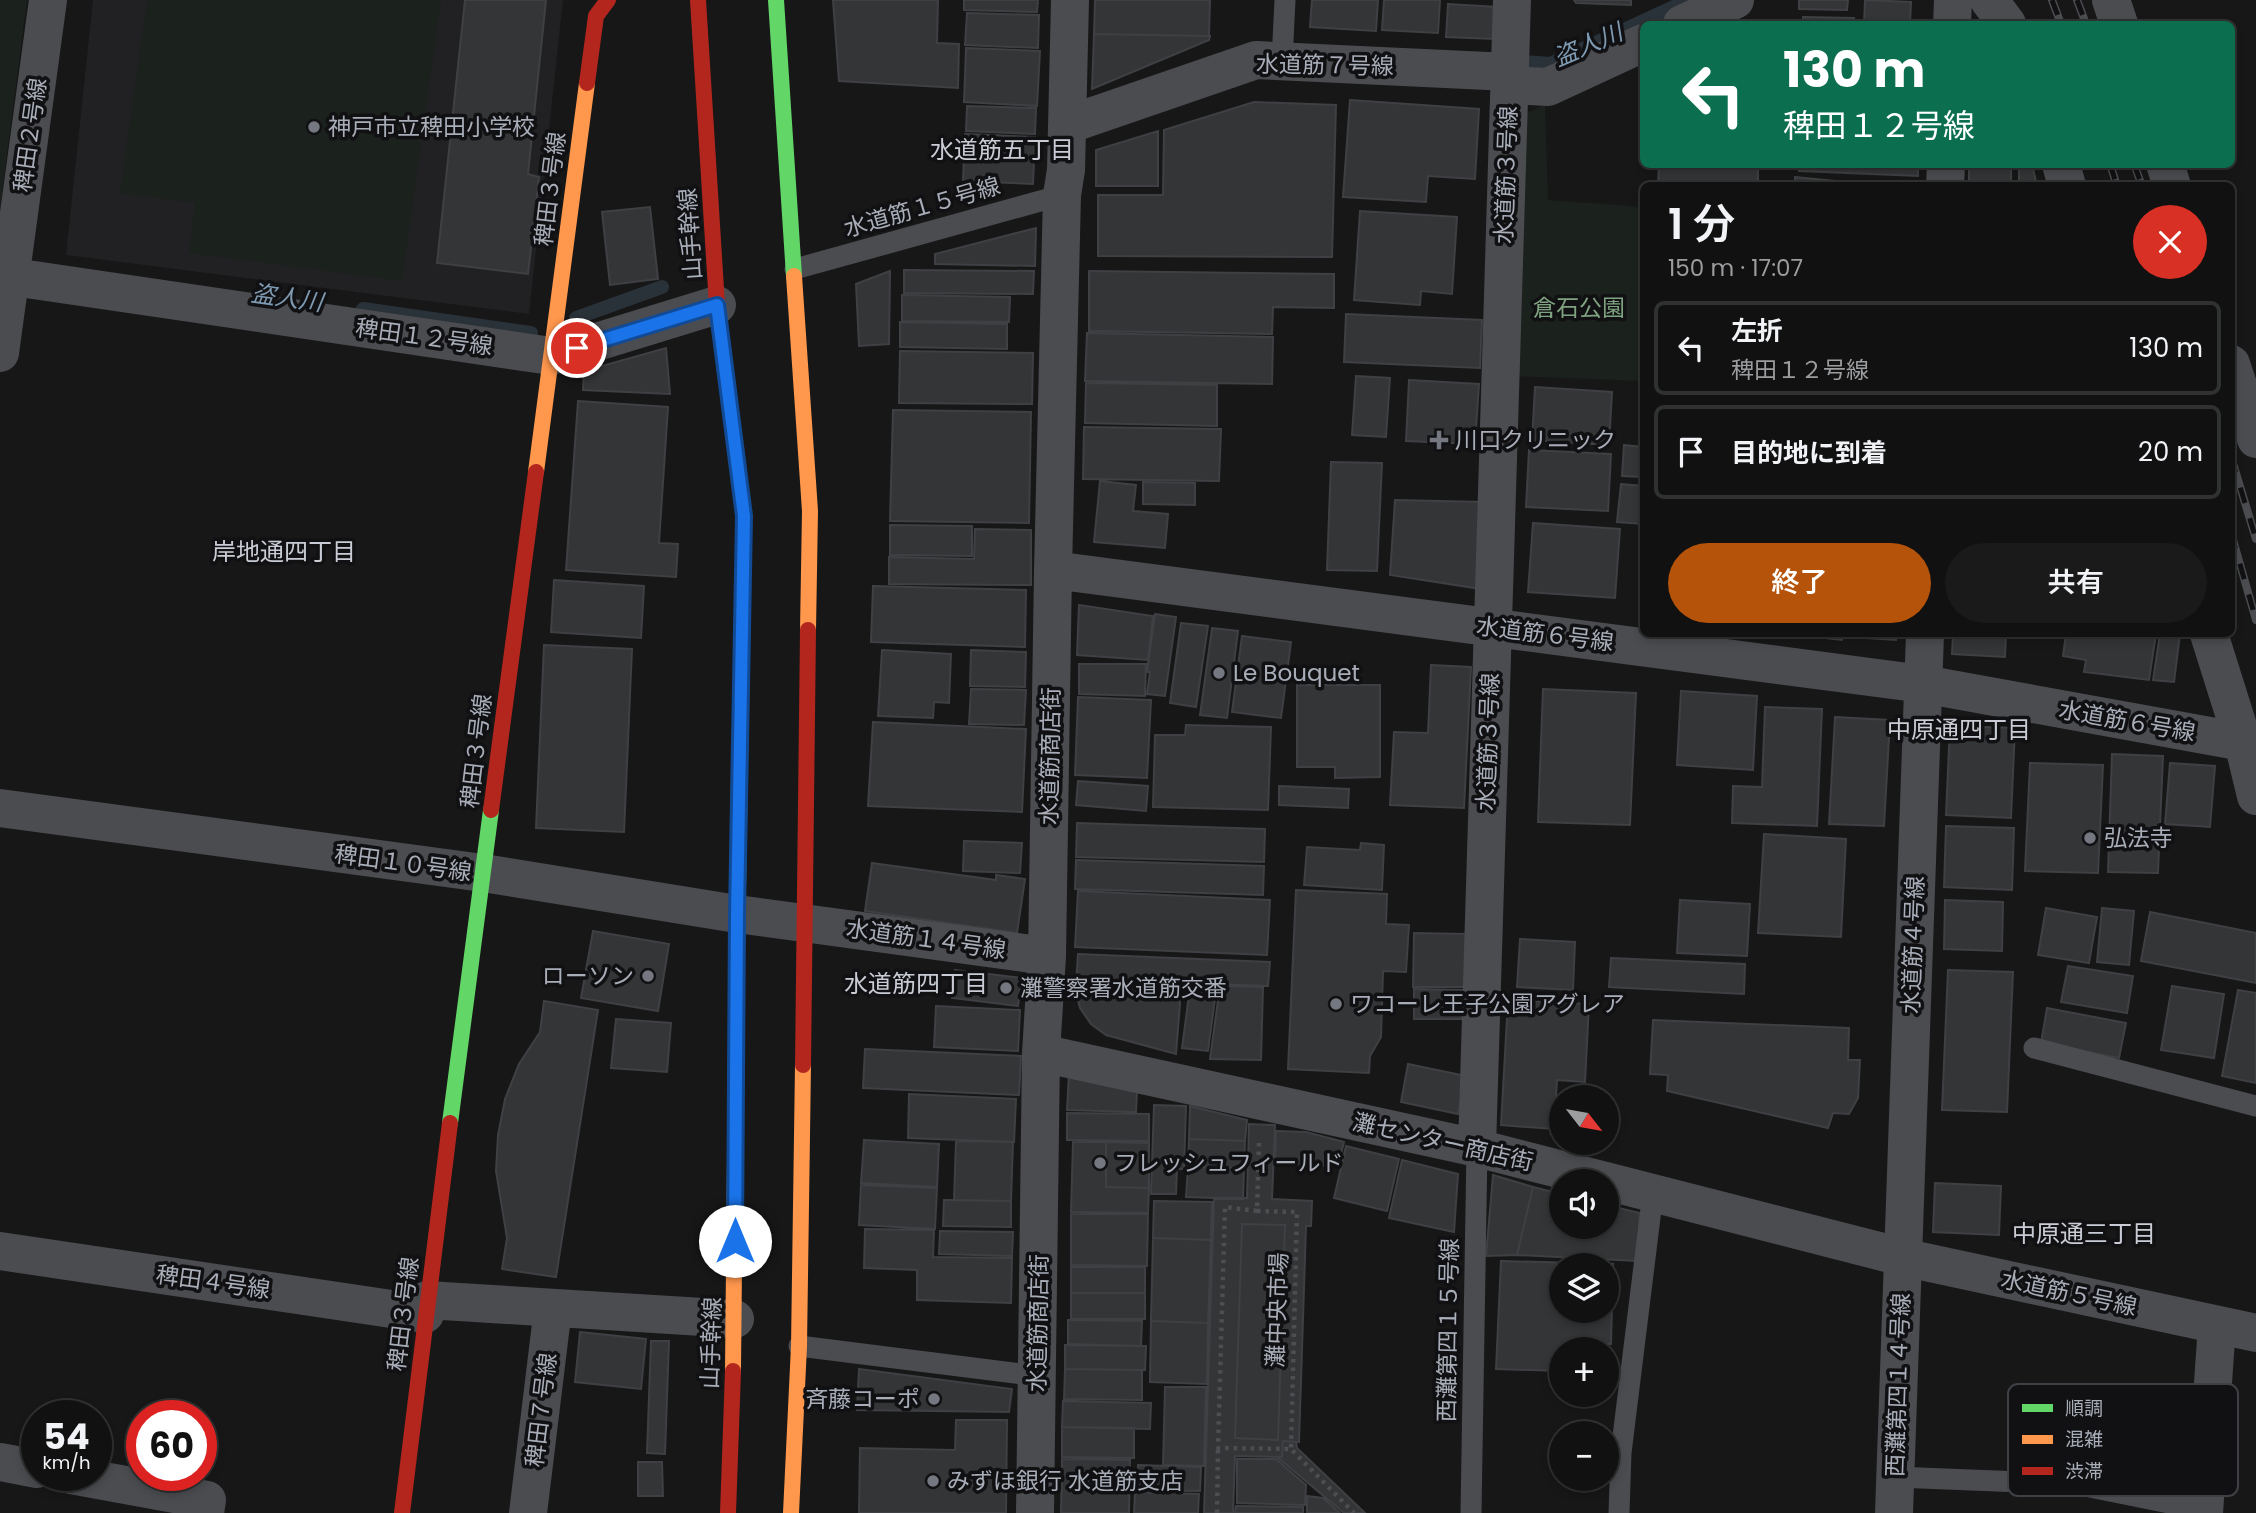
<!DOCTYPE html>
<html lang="ja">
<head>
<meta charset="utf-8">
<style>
  body { margin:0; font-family:Poppins,"Noto Sans JP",sans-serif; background:#1a1a1a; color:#f1f3f6; height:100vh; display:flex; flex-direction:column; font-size:26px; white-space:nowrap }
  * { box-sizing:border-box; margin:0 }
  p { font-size:23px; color:#9c9d9f }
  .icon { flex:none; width:38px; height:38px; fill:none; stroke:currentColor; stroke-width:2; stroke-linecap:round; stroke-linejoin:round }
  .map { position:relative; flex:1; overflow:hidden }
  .panel { position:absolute; left:1640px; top:182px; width:595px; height:455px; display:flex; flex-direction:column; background:#111; border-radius:10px; box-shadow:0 4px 10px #0003,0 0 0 2px #303131 }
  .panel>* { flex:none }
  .banner { position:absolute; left:1640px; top:21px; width:595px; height:147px; border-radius:10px; box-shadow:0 4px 10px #0003,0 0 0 2px #303131; background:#0b6e4f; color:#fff; overflow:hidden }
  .needle { width:46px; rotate:121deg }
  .fabs { position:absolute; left:1549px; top:1085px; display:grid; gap:14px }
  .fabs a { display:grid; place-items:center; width:70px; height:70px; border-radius:50%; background:#111; box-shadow:0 4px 10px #0003,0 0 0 2px #303131; font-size:35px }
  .speed { position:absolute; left:21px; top:1400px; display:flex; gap:14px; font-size:35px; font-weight:700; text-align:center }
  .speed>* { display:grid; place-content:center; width:91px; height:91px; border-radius:50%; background:#111; box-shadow:0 4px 10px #0003,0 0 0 2px #303131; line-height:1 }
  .speed small { font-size:18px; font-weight:400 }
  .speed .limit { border:10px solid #d22; background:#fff; color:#111 }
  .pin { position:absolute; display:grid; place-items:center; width:60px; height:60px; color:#fff; margin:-30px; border:4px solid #fff; border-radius:50%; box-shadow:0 2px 7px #0007 }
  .me { position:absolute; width:77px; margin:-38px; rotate:0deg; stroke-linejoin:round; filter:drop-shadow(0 0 5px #0008) }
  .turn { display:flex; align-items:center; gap:24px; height:147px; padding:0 28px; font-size:32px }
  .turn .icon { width:91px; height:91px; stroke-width:2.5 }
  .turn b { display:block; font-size:49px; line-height:60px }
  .round { display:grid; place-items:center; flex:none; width:74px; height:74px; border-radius:37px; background:#1a1a1a }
  .head { display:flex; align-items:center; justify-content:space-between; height:119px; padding:0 28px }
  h1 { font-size:42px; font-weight:600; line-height:52px }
  .cta { display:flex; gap:14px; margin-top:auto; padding:14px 28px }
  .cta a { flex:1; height:80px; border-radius:42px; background:#b45309; color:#fff; font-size:28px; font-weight:600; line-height:80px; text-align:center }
  .cta a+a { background:#1a1a1a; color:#f1f3f6 }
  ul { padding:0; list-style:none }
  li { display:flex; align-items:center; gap:21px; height:94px; margin:0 14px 10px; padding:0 14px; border:4px solid #303131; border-radius:10px }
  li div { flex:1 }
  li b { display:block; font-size:26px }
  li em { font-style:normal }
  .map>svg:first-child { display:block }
</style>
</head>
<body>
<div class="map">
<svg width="2256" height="1513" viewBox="0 0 2256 1513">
  <rect width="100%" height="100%" fill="#171717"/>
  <path fill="#212124" d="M93,0H563L529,314L66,255Z"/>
  <path fill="#1b211c" d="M0,0H27L0,207Z
    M147,0H441L402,281L189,253L195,203L120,193Z
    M1545,104L1548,200L1643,207V381L1513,376L1520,117Z"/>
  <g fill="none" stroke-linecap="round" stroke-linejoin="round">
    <path stroke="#2a3239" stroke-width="14" d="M1523,62L1550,64L1689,0
      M363,309L531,333
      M576,318L662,287"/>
  </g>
  <path fill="#343537" stroke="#3f4043" stroke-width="2" fill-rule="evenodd" d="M465,0H546L528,174L539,177L528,274L437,263Z
    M833,0H938L937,43L959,44L958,88L839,81Z
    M964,0H1038L1037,12L964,10Z
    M1095,0H1210L1209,36L1094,34Z
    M1312,0H1378L1376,31L1310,27Z
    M1384,0H1440L1438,33L1382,30Z
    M1574,0H1631V5L1576,3Z
    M1799,0H1848L1847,10L1799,9Z
    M1865,0L1911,2L1910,24H1864Z
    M1448,4L1497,7L1495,39L1446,37Z
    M967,13L1039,15L1038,48L965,45Z
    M1803,17L1854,18L1853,24H1803Z
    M1094,34L1209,36H1210L1209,40L1092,89Z
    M966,48L1040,51L1037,106L964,102Z
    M1350,100L1479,109L1475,179L1428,176L1426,202L1343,197Z
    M1254,102L1336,105L1332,257L1098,256V195H1163L1164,130Z
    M967,106L1036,108L1035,134L966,131Z
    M1158,131V186H1096V150Z
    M965,134L1035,137L1033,184L963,181Z
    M1659,164H1758V186H1658Z
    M1799,164H1918V176L1799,171Z
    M1969,164H2011V186H1969Z
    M2019,164H2032L2037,186H2019Z
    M1795,177L1886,186H1795Z
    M650,207L658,279L610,285L602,212Z
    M1360,211L1457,217L1452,294L1421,291L1420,305L1354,300Z
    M1036,228L1035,266L935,264V254Z
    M904,270L1034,271L1033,294L904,293Z
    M890,271L889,344L859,346L856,284Z
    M1089,271L1334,274V308L1273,307L1272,334L1089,331Z
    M902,295L1010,297L1009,322L902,321Z
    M1346,314L1482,320L1480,368L1344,362Z
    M900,322L1007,324V349L900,347Z
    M1087,333L1273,337L1272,384L1085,381Z
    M666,348L670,394L583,390L584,371Z
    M900,351L1033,353L1032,404L899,403Z
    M1356,376L1390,378L1386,437L1352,435Z
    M1409,380L1479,384L1475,444L1406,441Z
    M1086,383L1217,385V426L1085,423Z
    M1535,387L1612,392L1609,445L1532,440Z
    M578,401L668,407L659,543L678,544L676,577L566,570Z
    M893,410L1031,412L1029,523L890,521Z
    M1084,427L1221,429L1219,481L1083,479Z
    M1624,445L1643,447V477L1622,476Z
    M1529,450L1611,454L1608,511L1526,507Z
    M1331,462L1382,463L1377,571L1327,570Z
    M1100,481L1136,485L1133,511L1168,514L1165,548L1094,542Z
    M1143,482L1195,483V505L1143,504Z
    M1621,484L1643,486V524L1617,522Z
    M1395,500L1484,502L1481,589L1390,575Z
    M1533,523L1620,529L1615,598L1528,592Z
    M890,525L972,526V556L890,555Z
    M975,529L1031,530V585L889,584V557L974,559Z
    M554,580L644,586L641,638L551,632Z
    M873,586L1026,590L1025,647L871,642Z
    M1079,605L1153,616L1148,660L1077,655Z
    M1155,614L1176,617L1165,696L1147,694L1150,672L1147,671Z
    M1181,623L1208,626L1196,707L1170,703Z
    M1212,628L1238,631L1227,718L1200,715Z
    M1817,634H1843L1842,640L1817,637Z
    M1850,634H1897L1896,640L1850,637Z
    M1953,634H2006L2005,657L1952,654Z
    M2066,634H2156L2149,680L2084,672L2086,660L2063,656Z
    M2160,634H2180L2174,682L2153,680Z
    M1242,636L1291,642L1281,718L1232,712Z
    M544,645L632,649L624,832L536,828Z
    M882,650L951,654L949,703L934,702L933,718L878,716Z
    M971,650L1026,652L1025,687L970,686Z
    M1079,664H1146L1145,696L1079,694Z
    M1431,665L1471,667L1464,808L1390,805L1394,732L1428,733Z
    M1297,685H1380V777L1335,778V767H1297Z
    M971,689L1026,690L1024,725L969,724Z
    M1543,689L1636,693L1630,825L1538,822Z
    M1681,691L1757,696L1753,770L1677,765Z
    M1078,697L1151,700L1147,778L1075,775Z
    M1765,707L1822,709L1817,826L1732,823L1733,786L1762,787Z
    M1835,717L1890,720L1884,826L1829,824Z
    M873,722L1026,729L1022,812L868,806Z
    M1186,725L1271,727L1268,810L1153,807L1155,735H1185Z
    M1950,726L2015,728L2011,818L1946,815Z
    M2112,754L2163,756L2158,873L2108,872Z
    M2030,763L2103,765L2098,873L2025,871Z
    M2170,763L2215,766L2210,827L2165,824Z
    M1078,781L1148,786L1146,811L1076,805Z
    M1279,786L1349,789L1348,808L1279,805Z
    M1077,823L1265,829L1264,862L1076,857Z
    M1946,826L2014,828L2012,890L1944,887Z
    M1764,834L1846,839L1841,937L1758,933Z
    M964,841L1022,843L1020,873L963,871Z
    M1361,843L1384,845L1382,890L1304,885L1307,847L1360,850Z
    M1076,860L1264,866L1263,895L1075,889Z
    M872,863L996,880V875L1025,879L1017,933L865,911Z
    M1296,890L1387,894L1386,924L1409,925L1406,972L1383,971L1381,1037L1370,1056L1369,1073L1288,1069Z
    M1078,891L1270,900L1267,955L1075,947Z
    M1680,900L1750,904L1747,956L1677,953Z
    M1945,900L2003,902L2002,951L1944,949Z
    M2046,908L2097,917L2089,963L2038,955Z
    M2102,908L2134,911L2129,965L2097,962Z
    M2150,912L2256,933V983L2141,961Z
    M593,931L669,944L658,1011L581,998Z
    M1414,933L1466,934L1465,987H1413Z
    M1520,939L1575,942L1573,990L1517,987Z
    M1078,954L1270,962L1268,986L1187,983V989L1076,984Z
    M1611,958L1745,964L1744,994L1609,987Z
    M2068,966L2133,976L2127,1013L2061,1002Z
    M955,970L1022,978L1018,1006L952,998Z
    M1948,970L2013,972L2007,1112L1942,1110Z
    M1220,986L1263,987L1261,1060L1210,1059Z
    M2172,986L2224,994L2214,1058L2161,1050Z
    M1190,987L1216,991L1208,1051L1182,1048Z
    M1075,989L1181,991L1176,1054L1106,1035L1091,1024L1080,1008Z
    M1414,989L1463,990L1462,1019H1414Z
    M2238,990L2256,993V1083L2222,1076Z
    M1508,1000L1589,1004L1585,1082L1557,1080L1554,1129L1501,1125Z
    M544,1001L598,1010L556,1277L502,1269L507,1238L496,1171L498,1135L505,1099L519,1064L540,1032Z
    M936,1006L1020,1010L1018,1051L934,1047Z
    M2047,1008L2126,1023L2119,1058L2041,1043Z
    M616,1019L671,1023L667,1072L611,1068Z
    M1653,1020L1849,1028L1848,1060H1860L1858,1098L1849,1114L1833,1113L1828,1128L1667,1091L1668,1075L1650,1074Z
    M865,1049L1021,1056L1019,1095L863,1088Z
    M1408,1064L1466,1076L1458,1114L1401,1102Z
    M1069,1073L1137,1090L1136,1112L1067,1110Z
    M909,1094L1016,1099L1014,1142L908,1138Z
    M1154,1105L1186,1106L1184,1169H1177L1176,1194H1151Z
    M1190,1106L1247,1120L1245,1141L1189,1139Z
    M1067,1113L1149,1114V1141L1067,1140Z
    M1249,1124L1275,1125L1272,1199L1312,1201L1311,1226H1306L1299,1442L1283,1441L1282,1457L1235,1456L1233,1513H1204L1214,1198H1247ZM1242,1224L1285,1225L1278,1440L1235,1438Z
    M1276,1131L1306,1132L1344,1142L1338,1166L1275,1164Z
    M1189,1139L1245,1141L1244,1168L1188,1167Z
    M864,1140L939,1144L937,1187L861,1183Z
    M956,1141L1013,1142L1011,1201L954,1200Z
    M1073,1142H1106V1187L1149,1188L1148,1213L1071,1212Z
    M1106,1142L1149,1143V1188L1106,1187Z
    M1346,1146L1399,1159L1387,1211L1334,1198Z
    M1402,1160L1458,1174L1454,1232L1389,1218Z
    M1188,1167L1244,1168L1243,1199L1186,1197Z
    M1493,1175L1533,1187L1517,1255L1486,1256Z
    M1935,1183L2001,1186L1999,1235L1933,1232Z
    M861,1185L937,1188L935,1229L859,1225Z
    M1533,1187L1561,1194V1227H1606V1205L1640,1213L1637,1261L1517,1255Z
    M944,1200L1011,1201V1227L943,1226Z
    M1154,1201L1212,1202L1211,1240L1153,1238Z
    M1071,1214H1148L1147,1266L1071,1265Z
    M1242,1224L1285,1225L1278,1440L1235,1438Z
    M865,1229L934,1230L933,1257L1012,1258L1011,1303L917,1300V1270L864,1268Z
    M940,1231L1013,1232L1012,1256L939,1254Z
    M1153,1238L1211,1240L1208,1323L1151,1321Z
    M1501,1261L1613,1264L1611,1344H1601V1349H1561V1371L1496,1369ZM1561,1265H1606V1311H1561Z
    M1071,1267H1145V1293H1071Z
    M1071,1293H1145V1319H1071Z
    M1068,1320L1142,1321L1141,1346L1068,1344Z
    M1151,1321L1208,1323L1207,1384L1150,1382Z
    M580,1332L646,1339L641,1389L575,1382Z
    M651,1341H669L665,1454L647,1453Z
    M1065,1345L1146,1346L1145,1370L1065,1369Z
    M859,1369L1012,1389L1009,1412L857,1410Z
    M1065,1369L1142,1370V1400L1064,1399Z
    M1165,1387H1206L1204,1466L1163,1465Z
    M1063,1401L1151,1403L1150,1429L1062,1427Z
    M956,1420H1007L1006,1513H859L860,1448L955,1450Z
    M1062,1427L1134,1428V1458L1062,1457Z
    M1283,1441L1296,1442L1297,1448L1365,1513H1344L1277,1457H1282Z
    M1062,1459L1130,1460L1129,1513H1061Z
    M1237,1459H1276L1306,1485L1305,1505L1237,1503Z
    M638,1462H662L663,1496H638Z
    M1138,1465L1201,1467L1200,1491L1138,1490Z
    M1135,1492L1199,1494L1198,1513H1134Z
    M1307,1496L1323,1498L1340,1513H1307Z
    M1236,1506L1303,1507V1513H1235Z"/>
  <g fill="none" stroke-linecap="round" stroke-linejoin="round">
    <path stroke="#4d4e52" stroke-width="4.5" stroke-dasharray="3.5 5" stroke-linecap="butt" d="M1259,1143L1257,1211L1225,1207L1218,1448L1291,1449L1354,1513
      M1257,1211L1297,1212L1291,1449
      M1217,1513L1218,1448"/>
    <path stroke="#4b4c50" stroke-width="21" d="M1282,61L1285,0
      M795,269L1062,195
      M2034,1048L2256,1106
      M799,1346L1038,1376
      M1895,1477L2075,1484L2204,1510
      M1471,1513L1477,1148
      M1619,1513L1621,1453L1653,1193"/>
    <path stroke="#4b4c50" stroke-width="38" d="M1989,0L2007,24
      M2111,0L2119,24
      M1682,24L1735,0
      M1952,24L1953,0
      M1509,85L1548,87L1643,43
      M1067,125L1256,60L1509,72
      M2061,164L2067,186
      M2165,164L2172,186
      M1945,186L1946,164
      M0,275L551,356L717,305
      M0,353L48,0
      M2231,364L2256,439
      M1053,570L1923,684L2243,742L2256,740
      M2209,634L2243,742L2256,796
      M0,808L483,873L737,914L1047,956
      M1041,1053L1477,1148L1902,1257L2256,1333
      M1477,1148L1512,0
      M0,1251L425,1314
      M427,1300L735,1319
      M0,1462L37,1469
      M71,1475L207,1500L205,1513
      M528,1513L553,1308
      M1035,1513L1041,1053L1047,956L1053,570L1062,195L1066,170L1070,0
      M1894,1513L1925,634
      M2204,1513L2217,1325"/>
    <path stroke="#63d668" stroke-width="16" d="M776,0L794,276
      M737,947L744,516L737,463
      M450,1123L491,810"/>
    <path stroke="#ff974d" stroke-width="16" d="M794,276L810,511L808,630
      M536,472L587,83
      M733,1371L737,947
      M791,1513L799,1346L803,1065"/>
    <path stroke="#b3261e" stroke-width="16" d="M698,0L717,305L737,463
      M587,83L596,16L608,0
      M491,810L536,472
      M803,1065L808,630
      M402,1513L450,1123
      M728,1513L733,1371"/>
    <defs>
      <path id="rail" d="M2052,0L2061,24
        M2077,0L2086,24
        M2110,164L2117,186
        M2134,164L2142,186
        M2231,457L2256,539
        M2231,533L2256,620"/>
    </defs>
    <use href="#rail" stroke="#4b4c4f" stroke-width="8"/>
    <use href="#rail" stroke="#111113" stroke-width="5" stroke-dasharray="16" stroke-linecap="butt"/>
  </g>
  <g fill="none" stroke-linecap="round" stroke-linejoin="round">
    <defs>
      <path id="route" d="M577,348L717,305L744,516L737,914L735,1241"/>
    </defs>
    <use href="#route" stroke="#114b97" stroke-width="18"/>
    <use href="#route" stroke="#1a73e8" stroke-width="12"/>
  </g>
  <g fill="#757880" stroke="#111113" stroke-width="2.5">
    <circle cx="314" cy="127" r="7"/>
    <path d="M1435.5 429.5h7v7h7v7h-7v7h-7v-7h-7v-7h7z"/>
    <circle cx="1219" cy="673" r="7"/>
    <circle cx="2090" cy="838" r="7"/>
    <circle cx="648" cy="976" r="7"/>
    <circle cx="1006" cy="988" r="7"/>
    <circle cx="1336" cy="1004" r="7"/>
    <circle cx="1100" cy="1163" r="7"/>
    <circle cx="934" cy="1399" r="7"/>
    <circle cx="933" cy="1481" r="7"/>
  </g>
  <g text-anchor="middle" stroke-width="7" stroke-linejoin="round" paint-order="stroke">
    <g font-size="23" fill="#a8adb8" stroke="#111113">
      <text transform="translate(1325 65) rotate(1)" y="8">水道筋７号線</text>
      <text transform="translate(30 135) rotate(-82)" y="8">稗田２号線</text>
      <text transform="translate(1506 175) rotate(-88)" y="8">水道筋３号線</text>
      <text transform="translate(550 189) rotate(-83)" y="8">稗田３号線</text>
      <text transform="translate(922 207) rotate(-16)" y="8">水道筋１５号線</text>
      <text transform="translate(690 234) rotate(-94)" y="8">山手幹線</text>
      <text transform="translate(424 337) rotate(8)" y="8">稗田１２号線</text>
      <text transform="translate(1545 634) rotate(7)" y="8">水道筋６号線</text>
      <text transform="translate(2127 721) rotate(10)" y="8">水道筋６号線</text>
      <text transform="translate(1488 742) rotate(-88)" y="8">水道筋３号線</text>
      <text transform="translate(476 751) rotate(-83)" y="8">稗田３号線</text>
      <text transform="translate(1050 756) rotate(-89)" y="8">水道筋商店街</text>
      <text transform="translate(403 863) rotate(8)" y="8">稗田１０号線</text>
      <text transform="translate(926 939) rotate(8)" y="8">水道筋１４号線</text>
      <text transform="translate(1913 945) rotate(-88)" y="8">水道筋４号線</text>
      <text transform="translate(1443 1142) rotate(13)" y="8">灘センター商店街</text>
      <text transform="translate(213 1282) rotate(8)" y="8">稗田４号線</text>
      <text transform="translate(2069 1293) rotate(12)" y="8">水道筋５号線</text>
      <text transform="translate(1277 1310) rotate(-88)" y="8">灘中央市場</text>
      <text transform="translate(403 1314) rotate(-83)" y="8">稗田３号線</text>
      <text transform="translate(1038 1323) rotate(-89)" y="8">水道筋商店街</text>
      <text transform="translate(1448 1330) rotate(-89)" y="8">西灘第四１５号線</text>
      <text transform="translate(711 1343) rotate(-88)" y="8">山手幹線</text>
      <text transform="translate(1898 1385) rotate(-88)" y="8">西灘第四１４号線</text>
      <text transform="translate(541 1410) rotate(-83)" y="8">稗田７号線</text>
    </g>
    <g font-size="23" fill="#a8adb8" stroke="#111113" text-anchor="start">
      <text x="328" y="135">神戸市立稗田小学校</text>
      <text x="1455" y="448">川口クリニック</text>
      <text x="1233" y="681">Le Bouquet</text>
      <text x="2104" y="846">弘法寺</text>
      <text x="634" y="984" text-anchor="end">ローソン</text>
      <text x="1020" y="996">灘警察署水道筋交番</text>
      <text x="1350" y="1012">ワコーレ王子公園アグレア</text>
      <text x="1114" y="1171">フレッシュフィールド</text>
      <text x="920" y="1407" text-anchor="end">斉藤コーポ</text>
      <text x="947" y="1489">みずほ銀行 水道筋支店</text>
    </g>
    <g font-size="23" fill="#7fa381" stroke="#111113">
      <text x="1579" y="316">倉石公園</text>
    </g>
    <g font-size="24" font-style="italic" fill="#7f9bb3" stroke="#111113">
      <text transform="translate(1588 45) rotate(-23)" y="8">盗人川</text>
      <text transform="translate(287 298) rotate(8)" y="8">盗人川</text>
    </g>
    <g font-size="24" fill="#c9ccd4" stroke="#111113">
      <text x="1002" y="158">水道筋五丁目</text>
      <text x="284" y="560">岸地通四丁目</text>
      <text x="1959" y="738">中原通四丁目</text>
      <text x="916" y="992">水道筋四丁目</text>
      <text x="2084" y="1242">中原通三丁目</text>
    </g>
  </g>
  <rect x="2008" y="1384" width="230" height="112" rx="10" fill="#111113" stroke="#3e4045" stroke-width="2"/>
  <rect x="2022" y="1404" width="31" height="8" fill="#63d668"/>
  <rect x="2022" y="1435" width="31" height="9" fill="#ff974d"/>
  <rect x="2022" y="1467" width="31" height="8" fill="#b3261e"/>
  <g font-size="19" fill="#a8adb8">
    <text x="2065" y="1415">順調</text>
    <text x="2065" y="1446">混雑</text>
    <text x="2065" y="1478">渋滞</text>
  </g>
</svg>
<div class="fabs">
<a><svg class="needle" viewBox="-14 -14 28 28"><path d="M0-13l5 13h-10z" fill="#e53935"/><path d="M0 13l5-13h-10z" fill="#9c9d9f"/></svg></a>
<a><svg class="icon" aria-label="sound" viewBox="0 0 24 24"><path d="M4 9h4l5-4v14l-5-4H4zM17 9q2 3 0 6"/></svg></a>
<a><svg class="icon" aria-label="layers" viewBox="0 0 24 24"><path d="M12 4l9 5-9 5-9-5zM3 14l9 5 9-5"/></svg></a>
<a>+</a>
<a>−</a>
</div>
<div class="speed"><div>54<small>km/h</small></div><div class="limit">60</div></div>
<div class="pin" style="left:577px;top:348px;background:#d93025"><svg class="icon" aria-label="arrive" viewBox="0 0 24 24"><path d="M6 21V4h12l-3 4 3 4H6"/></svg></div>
<svg class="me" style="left:735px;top:1241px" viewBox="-20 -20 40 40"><circle r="19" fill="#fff"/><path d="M0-13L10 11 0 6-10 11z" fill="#1a73e8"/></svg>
<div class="banner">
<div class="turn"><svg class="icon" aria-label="left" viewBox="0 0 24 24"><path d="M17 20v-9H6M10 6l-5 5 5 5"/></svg><div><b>130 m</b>稗田１２号線</div></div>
</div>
<section class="panel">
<div class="head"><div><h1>1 分</h1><p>150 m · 17:07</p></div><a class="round" style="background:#d93025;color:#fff"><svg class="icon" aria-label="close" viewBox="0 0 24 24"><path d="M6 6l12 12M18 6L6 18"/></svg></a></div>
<ul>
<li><svg class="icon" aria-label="left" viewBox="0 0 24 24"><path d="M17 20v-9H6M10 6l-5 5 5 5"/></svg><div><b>左折</b><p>稗田１２号線</p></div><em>130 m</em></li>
<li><svg class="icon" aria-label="arrive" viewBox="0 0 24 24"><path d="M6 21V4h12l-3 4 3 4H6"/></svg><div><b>目的地に到着</b></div><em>20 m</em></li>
</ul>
<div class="cta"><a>終了</a><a>共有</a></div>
</section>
</div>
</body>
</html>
